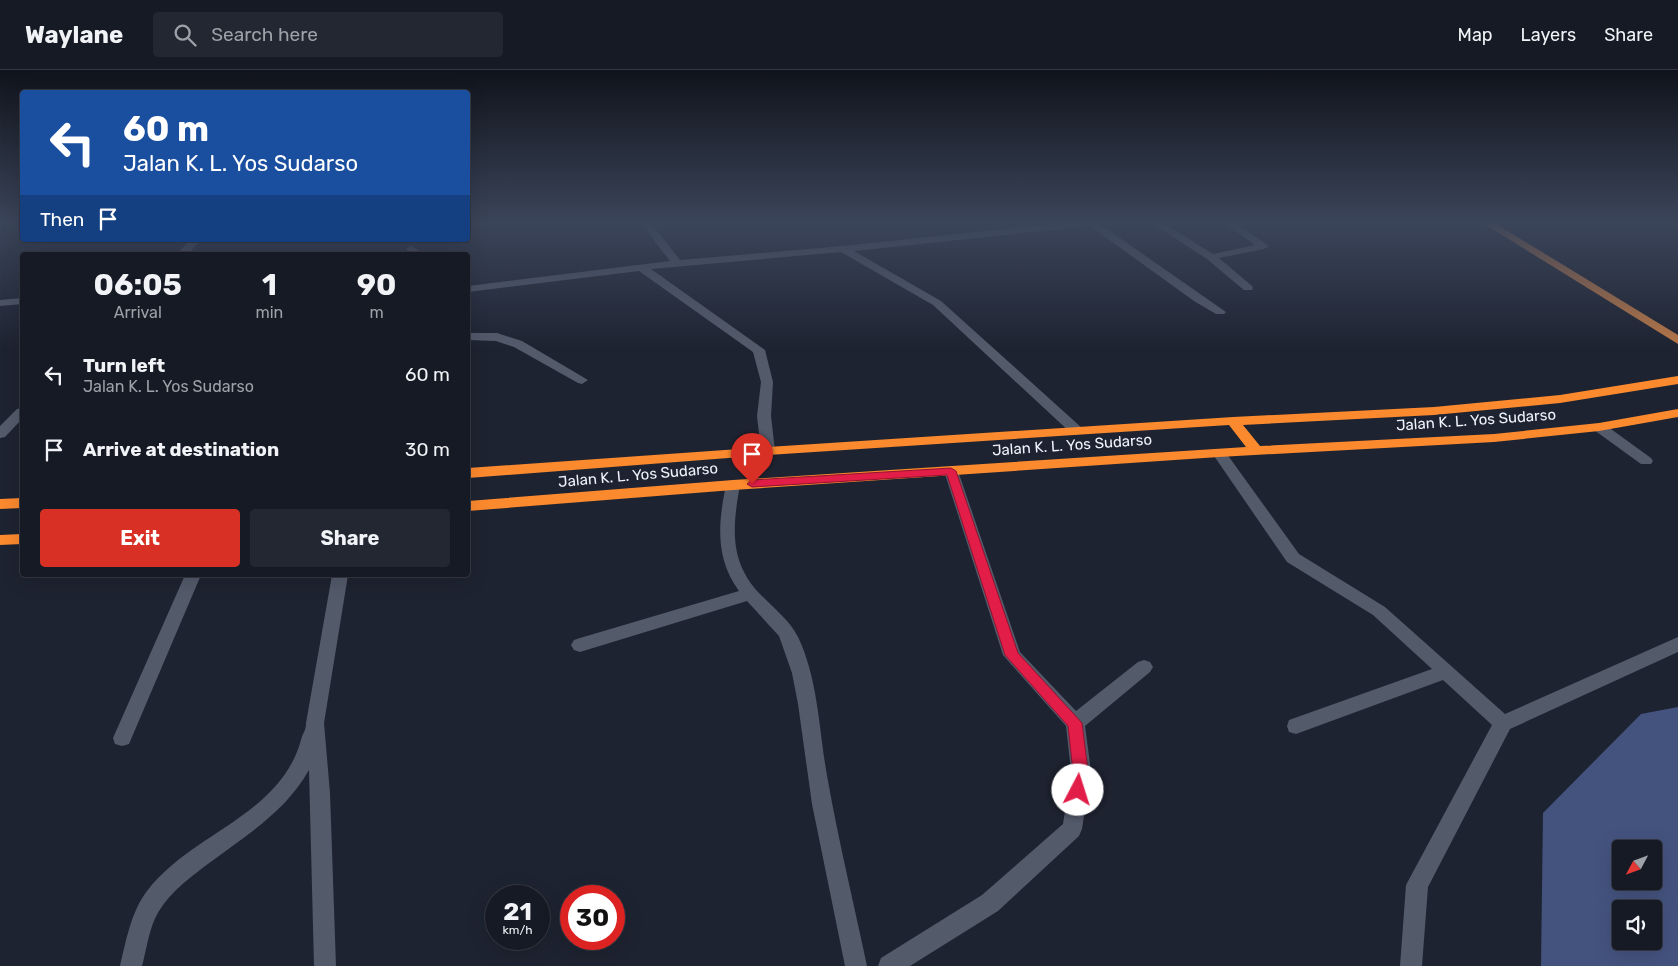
<!DOCTYPE html>
<html lang="en">
<head>
<meta charset="utf-8">
<style>
  body { margin:0; font-family:Rubik,sans-serif; background:#232732; color:#f1f3f6; height:100vh; display:flex; flex-direction:column; font-size:19px; white-space:nowrap }
  * { box-sizing:border-box; margin:0 }
  p { font-size:16px; color:#9ea1a7 }
  .icon { flex:none; width:28px; height:28px; fill:none; stroke:currentColor; stroke-width:2; stroke-linecap:round; stroke-linejoin:round }
  .map { position:relative; flex:1; overflow:hidden }
  .drawer { position:absolute; left:20px; top:182px; width:450px; height:325px; display:flex; flex-direction:column; background:#161a25; border-radius:5px; box-shadow:0 5px 20px #0002,0 0 0 1px #353842 }
  .drawer>* { flex:none }
  .hud { position:absolute; left:20px; top:20px; width:450px; height:152px; border-radius:5px; box-shadow:0 5px 20px #0002,0 0 0 1px #353842; background:#1a4fa0; color:#fff; overflow:hidden }
  .needle { width:32px; rotate:229deg }
  .controls { position:absolute; left:1612px; top:770px; display:grid; gap:10px }
  .controls a { display:grid; place-items:center; width:50px; height:50px; border-radius:5px; background:#161a25; box-shadow:0 5px 20px #0002,0 0 0 1px #353842; font-size:25px }
  .speed { position:absolute; left:485px; top:815px; display:flex; gap:10px; font-size:25px; font-weight:700; text-align:center }
  .speed>* { display:grid; place-content:center; width:65px; height:65px; border-radius:50%; background:#161a25; box-shadow:0 5px 20px #0002,0 0 0 1px #353842; line-height:1 }
  .speed small { font-size:12px; font-weight:400 }
  .speed .limit { border:8px solid #d22; background:#fff; color:#111 }
  .pin { position:absolute; display:grid; place-items:center; width:42px; height:42px; color:#fff; margin:-51px -21px; border-radius:50% 50% 50% 0; rotate:-45deg; box-shadow:0 0 5px #0007 }
  .pin .icon { rotate:45deg }
  .me { position:absolute; width:55px; margin:-28px; rotate:5deg; stroke-linejoin:round; filter:drop-shadow(0 0 4px #0008) }
  .turn { display:flex; align-items:center; gap:18px; height:105px; padding:0 20px; font-size:22px }
  .turn .icon { width:65px; height:65px; stroke-width:2.5 }
  .turn b { display:block; font-size:35px; line-height:42px }
  .then { display:flex; align-items:center; height:48px; padding:0 20px; background:#0003; gap:10px; font-size:19px }
  .eta { display:flex; justify-content:space-evenly; align-items:center; height:85px; text-align:center }
  .eta b { font-size:30px; font-weight:700; line-height:35px }
  .cta { display:flex; gap:10px; margin-top:auto; padding:10px 20px }
  .cta a { flex:1; height:58px; border-radius:5px; background:#d93025; color:#fff; font-size:20px; font-weight:700; line-height:58px; text-align:center }
  .cta a+a { background:#232732; color:#f1f3f6 }
  ul { padding:0; list-style:none }
  li { display:flex; align-items:center; gap:15px; height:75px; padding:0 20px }
  li div { flex:1 }
  li b { display:block; font-size:19px }
  li em { font-style:normal }
  header { display:flex; align-items:center; gap:30px; box-sizing:border-box; height:70px; padding:0 25px; background:#161a25; border-bottom:1px solid #353842 }
  header strong { font-size:24px }
  nav { display:flex; gap:28px; margin-inline-start:auto; font-size:18px }
  .search { width:350px; height:45px; background:#232732; display:flex; align-items:center; gap:12px; box-sizing:border-box; padding:0 18px; border-radius:5px; color:#9ea1a7; font-size:19px }
  .map>svg:first-child { display:block }
</style>
</head>
<body>
<header>
<strong>Waylane</strong>
<div class="search"><svg class="icon" aria-label="search" viewBox="0 0 24 24"><circle cx="10" cy="10" r="6"/><path d="M15 15l6 6"/></svg>Search here</div>
<nav><a>Map</a><a>Layers</a><a>Share</a></nav>
</header>
<div class="map">
<svg width="1678" height="896" viewBox="0 0 1678 896">
  <rect width="100%" height="100%" fill="#1e2331"/>
  <path fill="#44537e" fill-rule="evenodd" d="M1678,637V896H1541L1543,743L1641,644ZM1621,779H1654V811H1621ZM1621,839H1654V871H1621Z"/>
  <g fill="none" stroke-linecap="round" stroke-linejoin="round">
    <path fill="#535a6a" fill-rule="evenodd" d="M640,152H650L680,190L843,176L1070,152H1097L1226,242L1224,244H1216L1194,231L1090,156L854,181L941,231L1082,358L1084,361L1077,365L1072,364L933,235L841,182L651,199L765,280L773,312L771,346L775,381L773,384H763L761,381L757,346L761,312L753,282L639,201L468,222V216L670,191Z
      M1222,152H1234L1269,176L1264,179L1219,188L1252,216L1253,218L1252,220H1244L1207,189L1155,155L1157,153H1163L1213,184L1255,175Z
      M190,170H201L187,185H176Z
      M411,176L426,185H414L406,179Z
      M22,228V234L0,236V230Z
      M497,263L522,271L588,310L582,314L578,313L514,277L496,271L468,270V263Z
      M22,338V349L5,367L0,368V356L17,339Z
      M1599,353L1604,354L1651,388L1653,391L1651,394H1641L1594,360L1592,357Z
      M1219,379L1224,380L1299,484L1385,537L1505,644L1678,567V582L1510,659L1428,817L1422,896H1400L1406,815L1492,655L1443,610L1296,664L1289,662L1287,656L1289,650L1432,599L1373,545L1287,492L1212,383L1214,380Z
      M951,396L956,398L958,401L1020,582L1076,641L1138,592L1144,590L1150,592L1153,597L1150,602L1085,656L1091,701L1082,759L1079,766L998,841L910,896H878L881,888L982,825L1063,754L1071,701L1066,656L1003,585L944,401L946,398Z
      M733,410L738,412L740,415C732,459 729,494 763,527C776,540 790,551 798,567C819,611 819,664 828,711C839,773 854,834 867,896H845L812,734L798,634L792,603L779,566L747,531L580,582L574,580L571,575L574,570L580,568L739,521C715,488 718,454 726,415L728,412Z
      M185,505H201L129,674L122,676L115,674L113,668Z
      M332,505H348L324,653L330,723L336,896H314L309,700C286,741 248,764 212,791C193,805 171,821 159,841C149,857 147,878 142,896H120C126,871 131,842 147,821C191,763 280,746 301,670C303,662 306,661 306,653Z"/>
    <path fill="#b87646" fill-rule="evenodd" d="M1481,152H1493L1678,265V274Z"/>
    <path fill="#fb892e" fill-rule="evenodd" d="M1678,306V314L1560,333L1434,345L1243,355L1260,376L1494,364L1599,353L1678,339V347L1599,361L1494,372L1219,387L733,420L468,441V431L733,410L1246,377L1229,355L768,385L468,408V398L768,377L1233,347L1434,337L1560,325Z
      M22,428V438L0,439V429Z
      M22,464V474L0,475V465Z"/>
  </g>
  <linearGradient id="sky" x2="0" y2="1"><stop stop-color="#10131b"/><stop offset="0.55" stop-color="#3b455a"/><stop offset="1" stop-color="#3b455a" stop-opacity="0"/></linearGradient>
  <rect width="1678" height="278" fill="url(#sky)"/>
  <path fill="#e11d48" stroke="#92132f" d="M951,398L956,401L1018,583L1082,653L1088,701L1083,725L1078,727L1073,725L1070,720L1073,701L1068,656L1005,585L947,405L752,417L747,414L752,410Z"/>
  <g text-anchor="middle" stroke-width="5" stroke-linejoin="round" paint-order="stroke">
    <g font-size="15" fill="#eef2fb" stroke="#1e2331">
      <text transform="translate(1476 350) rotate(-4)" y="5">Jalan K. L. Yos Sudarso</text>
      <text transform="translate(1072 375) rotate(-4)" y="5">Jalan K. L. Yos Sudarso</text>
      <text transform="translate(638 405) rotate(-5)" y="5">Jalan K. L. Yos Sudarso</text>
    </g>
  </g>
</svg>
<div class="controls">
<a><svg class="needle" viewBox="-14 -14 28 28"><path d="M0-13l5 13h-10z" fill="#e53935"/><path d="M0 13l5-13h-10z" fill="#9ea1a7"/></svg></a>
<a><svg class="icon" aria-label="sound" viewBox="0 0 24 24"><path d="M4 9h4l5-4v14l-5-4H4zM17 9q2 3 0 6"/></svg></a>
</div>
<div class="speed"><div>21<small>km/h</small></div><div class="limit">30</div></div>
<div class="pin" style="left:752px;top:414px;background:#d93025"><svg class="icon" aria-label="arrive" viewBox="0 0 24 24"><path d="M6 21V4h12l-3 4 3 4H6"/></svg></div>
<svg class="me" style="left:1078px;top:720px" viewBox="-20 -20 40 40"><circle r="19" fill="#fff"/><path d="M0-13L10 11 0 6-10 11z" fill="#e11d48"/></svg>
<div class="hud">
<div class="turn"><svg class="icon" aria-label="left" viewBox="0 0 24 24"><path d="M17 20v-9H6M10 6l-5 5 5 5"/></svg><div><b>60 m</b>Jalan K. L. Yos Sudarso</div></div>
<div class="then">Then<svg class="icon" aria-label="arrive" viewBox="0 0 24 24"><path d="M6 21V4h12l-3 4 3 4H6"/></svg></div>
</div>
<section class="drawer">
<div class="eta">
<div><b>06:05</b><p>Arrival</p></div>
<div><b>1</b><p>min</p></div>
<div><b>90</b><p>m</p></div>
</div>
<ul>
<li><svg class="icon" aria-label="left" viewBox="0 0 24 24"><path d="M17 20v-9H6M10 6l-5 5 5 5"/></svg><div><b>Turn left</b><p>Jalan K. L. Yos Sudarso</p></div><em>60 m</em></li>
<li><svg class="icon" aria-label="arrive" viewBox="0 0 24 24"><path d="M6 21V4h12l-3 4 3 4H6"/></svg><div><b>Arrive at destination</b></div><em>30 m</em></li>
</ul>
<div class="cta"><a>Exit</a><a>Share</a></div>
</section>
</div>
</body>
</html>
